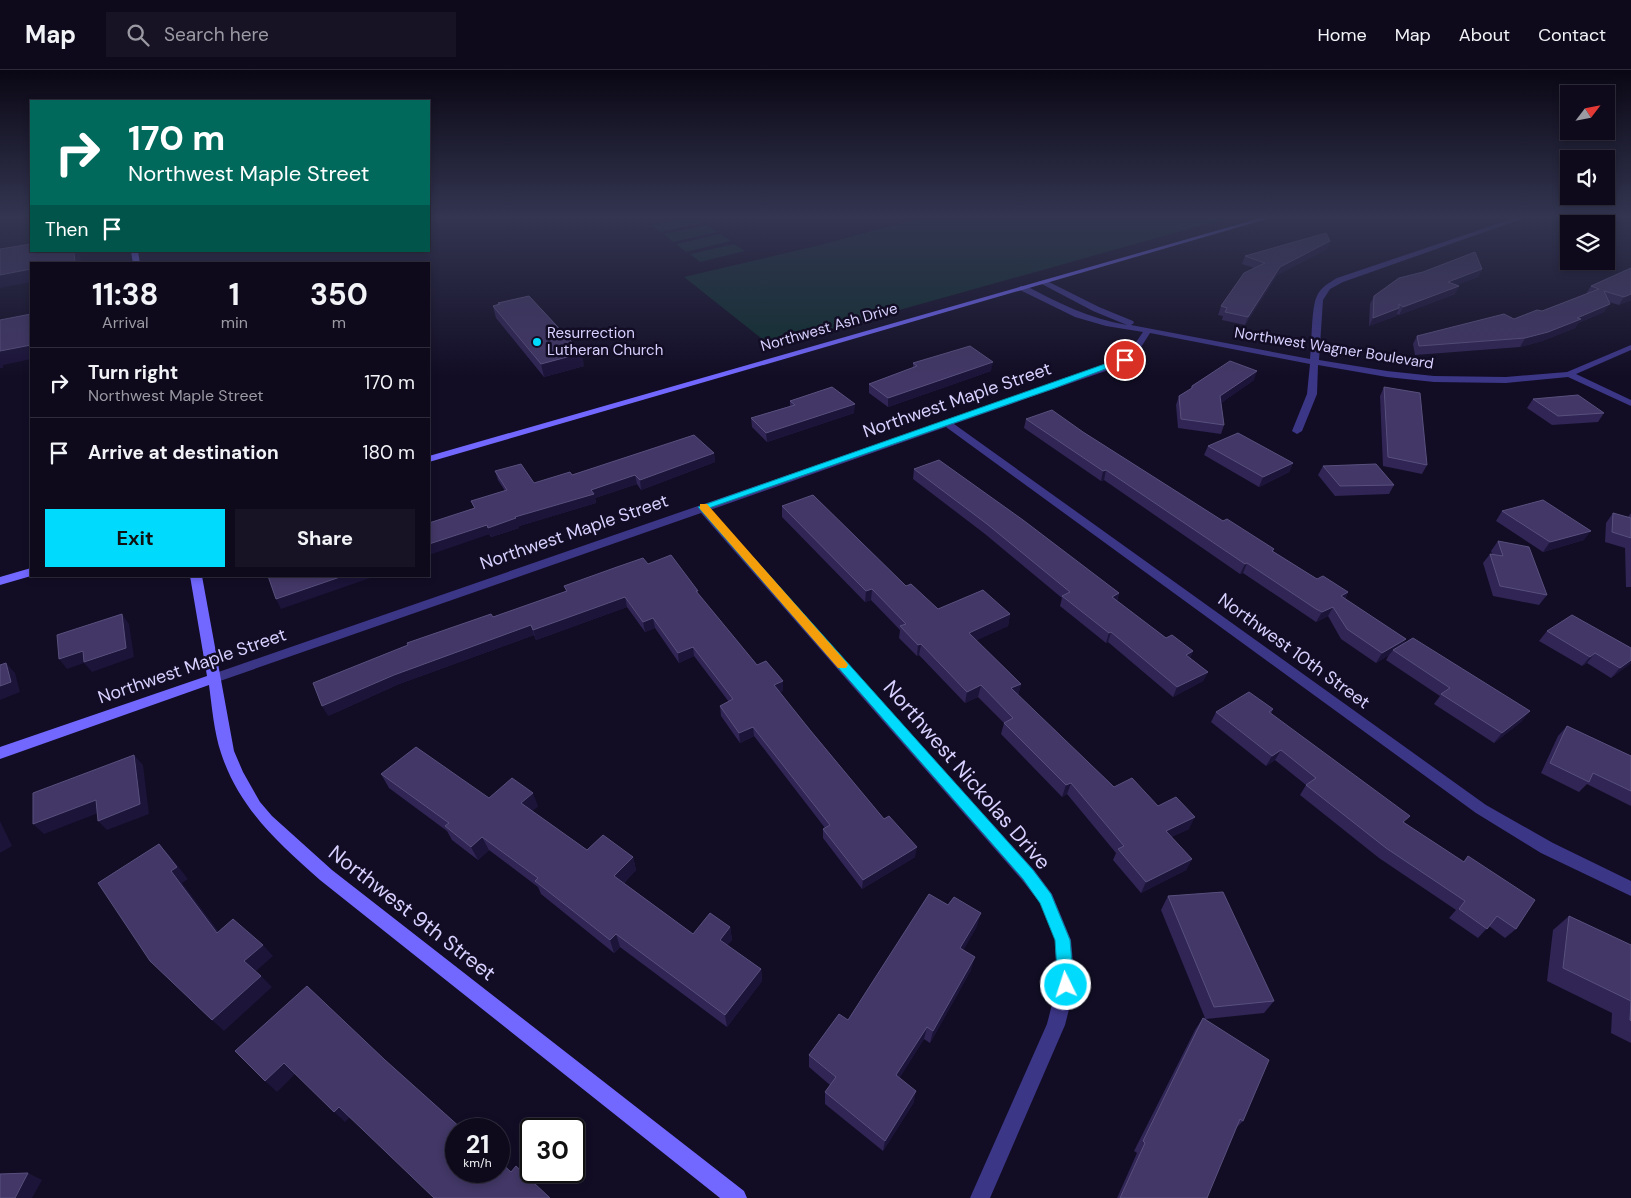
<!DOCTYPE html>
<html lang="en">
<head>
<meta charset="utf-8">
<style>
  body { margin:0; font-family:"DM Sans",sans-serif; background:#171325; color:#f1f3f6; height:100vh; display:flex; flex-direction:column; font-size:19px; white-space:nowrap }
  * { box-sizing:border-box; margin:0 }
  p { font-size:16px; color:#9b9aa3 }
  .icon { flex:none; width:28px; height:28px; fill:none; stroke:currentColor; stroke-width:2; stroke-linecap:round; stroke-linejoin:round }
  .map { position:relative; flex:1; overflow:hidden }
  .panel { position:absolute; left:30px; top:192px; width:400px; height:315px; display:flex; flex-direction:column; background:#0e0a1c; border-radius:0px; box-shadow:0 2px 8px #0003,0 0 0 1px #2e2b3b }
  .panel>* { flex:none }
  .guide { position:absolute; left:30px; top:30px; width:400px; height:152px; border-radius:0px; box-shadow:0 2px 8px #0003,0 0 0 1px #2e2b3b; background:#00695c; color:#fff; overflow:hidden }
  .needle { width:32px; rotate:58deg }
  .fabs { position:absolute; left:1560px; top:15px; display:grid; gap:10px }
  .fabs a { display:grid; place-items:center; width:55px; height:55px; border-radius:0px; background:#0e0a1c; box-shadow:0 2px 8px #0003,0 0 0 1px #2e2b3b; font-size:25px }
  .speed { position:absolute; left:445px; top:1048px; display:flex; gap:10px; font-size:25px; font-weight:700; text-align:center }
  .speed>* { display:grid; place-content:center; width:65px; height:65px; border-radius:50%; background:#0e0a1c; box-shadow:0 2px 8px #0003,0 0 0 1px #2e2b3b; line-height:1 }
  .speed small { font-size:12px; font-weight:400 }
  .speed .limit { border:2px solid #111; border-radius:8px; background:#fff; color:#111 }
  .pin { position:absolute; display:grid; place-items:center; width:42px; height:42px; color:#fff; margin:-21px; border:2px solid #fff; border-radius:50%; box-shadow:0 1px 5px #0007 }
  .me { position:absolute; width:55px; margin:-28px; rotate:356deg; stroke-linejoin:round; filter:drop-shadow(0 0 4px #0008) }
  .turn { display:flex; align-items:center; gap:18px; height:105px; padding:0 15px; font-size:22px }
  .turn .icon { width:65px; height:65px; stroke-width:2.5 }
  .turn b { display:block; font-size:35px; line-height:42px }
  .then { display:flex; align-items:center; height:48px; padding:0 15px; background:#0003; gap:10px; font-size:19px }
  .eta { display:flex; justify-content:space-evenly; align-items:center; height:85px; text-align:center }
  .eta b { font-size:30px; font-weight:700; line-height:35px }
  .cta { display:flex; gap:10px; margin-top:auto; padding:10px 15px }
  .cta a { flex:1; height:58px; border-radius:0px; background:#00dafc; color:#111; font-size:20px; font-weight:700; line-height:58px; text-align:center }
  .cta a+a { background:#171325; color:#f1f3f6 }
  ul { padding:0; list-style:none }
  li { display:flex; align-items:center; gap:15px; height:70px; padding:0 15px; border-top:1px solid #2e2b3b }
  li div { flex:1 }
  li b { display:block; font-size:19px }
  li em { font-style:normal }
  header { display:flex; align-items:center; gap:30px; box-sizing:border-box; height:70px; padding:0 25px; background:#0e0a1c; border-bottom:1px solid #2e2b3b }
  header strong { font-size:24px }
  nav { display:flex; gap:28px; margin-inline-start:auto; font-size:18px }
  .search { width:350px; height:45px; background:#171325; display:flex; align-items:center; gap:12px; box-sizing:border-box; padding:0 18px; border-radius:0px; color:#9b9aa3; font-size:19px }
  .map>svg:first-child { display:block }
</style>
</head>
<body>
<header>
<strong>Map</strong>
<div class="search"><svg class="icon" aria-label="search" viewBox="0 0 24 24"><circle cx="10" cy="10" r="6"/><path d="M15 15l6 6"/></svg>Search here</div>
<nav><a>Home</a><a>Map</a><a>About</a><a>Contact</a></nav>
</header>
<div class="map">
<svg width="1631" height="1128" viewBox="0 0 1631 1128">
  <rect width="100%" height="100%" fill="#120d25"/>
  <path fill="#102f2f" d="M687,148H696L703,153L660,162L651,155Z
    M920,148H1228L771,276L684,207L820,175Z
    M707,155L717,162L673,172L664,164Z
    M720,164L731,171L686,182L676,174Z
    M734,174L745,181L700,192L690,184Z"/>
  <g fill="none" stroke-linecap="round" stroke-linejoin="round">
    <path fill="#3c3687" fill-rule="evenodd" d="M1515,148H1524L1343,212L1330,219L1323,230L1319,290L1387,301L1434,306L1506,307L1567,302L1631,275V280L1576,304L1631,330V336L1568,307L1506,313L1434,312L1387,307L1318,295L1317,324L1302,361L1297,364L1292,361L1307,324L1310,294L1150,263L1136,285L1120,296L954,354L1486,735L1553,773L1631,811V826L1541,783L1476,743L946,357L710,440L1034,800L1052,824L1071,870L1075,915L1065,955L990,1128H970L1047,954L1057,915L1055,870L1040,833L1022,810L701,443L220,611H210L208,608L210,605L1114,292L1130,281L1143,262L1106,256L1075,247L1020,220V216H1026C1059,233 1090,249 1127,255L1093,241L1038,212L1045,210L1099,237L1133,251L1134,253L1131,255L1310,289C1312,275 1311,237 1317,226C1321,217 1329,213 1337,208Z"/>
    <path fill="#7268ff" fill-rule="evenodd" d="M1261,148H1270L429,392V386Z
      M131,181H138L140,194H133Z
      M31,498V506L0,515V507Z
      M190,506H202L234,681L243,702L260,732L272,746L332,800L744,1121L747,1128H720L320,810C278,773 239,738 221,683C214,662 212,637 209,615L0,689V677L207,606Z"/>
  </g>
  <path fill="#302554" d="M1330,171L1327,179L1277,205L1245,255L1222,250L1223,246L1218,245L1221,236L1254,198L1242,194L1245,186Z
    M1631,198V230L1619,235L1609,232L1604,242L1578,253L1575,258L1542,271L1520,277L1415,285L1413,274L1417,266L1514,249L1542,241L1586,224L1591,216Z
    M1482,199L1478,207L1456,215L1455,224L1399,245L1397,244L1396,246L1369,256L1370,234L1374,226Z
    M498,233L584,296L544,307L496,248L493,236L499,235Z
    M913,293L991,301L888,337L869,323V314L913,298Z
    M1254,310L1221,333L1224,355L1221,364L1178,358L1176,335L1179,326L1191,319L1192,316Z
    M1384,317L1427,395L1422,404L1383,396L1380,326Z
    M1533,329L1604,343L1598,352L1552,355L1527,338Z
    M790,331L854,343L767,372L752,357L751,348L790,336Z
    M1026,349L1083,362L1223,451L1274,479L1273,481L1317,509L1348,522L1345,529L1406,569L1403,574L1522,651L1494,673L1434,634L1440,626L1386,590L1389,585L1376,593L1341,569L1328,546L1316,552L1243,503L1240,504L1104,410L1101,411L1024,358Z
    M1208,376L1293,393L1289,402L1259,417L1204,385Z
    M714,383L715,392L641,420L637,414L595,428L596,433L519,456V458L491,467L474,438L471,431L505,421L498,410L495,401L534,413Z
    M1323,396L1394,415L1389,424L1335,426L1318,405Z
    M914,399L1119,523L1117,531L1166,568L1193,581L1190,588L1208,602L1203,611L1173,627L1108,572L1106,573L1060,536L1062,528L985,464L913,409Z
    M782,436L906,516L938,539L1010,544L1008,556L976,570L1021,614L1018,625L1114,717L1158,736L1189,759L1171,767L1192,789L1186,800L1141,823L1113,790L1116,783L1067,724L1062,727L1001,664L1004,653L978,627L965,633L919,585L917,586L899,568L900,560L871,530L865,532L782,447Z
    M1502,441L1584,470L1543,482L1496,451Z
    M1613,443L1628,447L1631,443V517H1626L1625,478L1605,472L1606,453Z
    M1498,471L1547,525L1539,535L1493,526L1483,493L1490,484H1492L1491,481Z
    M648,494L699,525L757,595L783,611V621L779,622L810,660L915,787L862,819L823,768V759L825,758L754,666L740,673L721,646L720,636L729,632L694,586L679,593L655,558L645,562L627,537L536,570L534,565L399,614L328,646L493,547L566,521L564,516Z
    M1547,561L1631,578V593L1611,608L1587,593L1582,596L1539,571Z
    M1273,639L1271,644L1405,753L1463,792L1468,786L1516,859L1505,868L1489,856L1478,868L1449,848L1456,840L1379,788L1300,725L1306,715L1275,690L1266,696L1211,652L1216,642Z
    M1567,656L1631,686V736L1587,714L1579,722L1541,703L1558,666Z
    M381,704L489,728L538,736L532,741L587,780L633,787L636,800L624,813L693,864L730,857L732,870L727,875L761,899L762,911L727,957L620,877L614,883L541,824L538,817L489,780L478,790L452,770L447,761L389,718Z
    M1168,826L1274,931L1264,943L1206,949L1243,1051L1236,1058L1207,1128H1117L1137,1083L1134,1081L1195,960L1203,948H1205L1161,840Z
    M1569,846L1631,875V973L1611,963L1612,943L1547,911L1553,860Z
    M977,856L963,880L971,900L930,973L924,969L899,1008L914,1032L883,1081L825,1034V1022L830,1015L809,997V985Z"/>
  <path fill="#1c1439" d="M1330,171L1327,179L1277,205L1245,255L1248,247L1280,197Z
    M74,181H80L81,194H75Z
    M31,199V212L0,218V205Z
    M1482,199L1478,207L1444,220L1448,212Z
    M1459,216L1455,224L1399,245L1403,237Z
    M1631,224V230L1619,235L1624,227Z
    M1610,234L1604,242L1578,253L1575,258L1542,271L1520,277L1525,268Z
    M1399,238L1396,246L1369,256L1373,248Z
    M31,275V289L3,295V298H0V281Z
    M582,283L584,296L544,307L541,294Z
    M993,292L991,301L888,337V328Z
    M1257,301L1254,310L1217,336L1220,326Z
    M855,334L854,343L767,372L766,363Z
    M714,383L715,392L641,420L640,410Z
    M1293,393L1289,402L1259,417L1263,407Z
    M1106,400L1104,410L1101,411L1103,401Z
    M635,405L637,414L595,428L596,433L519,456V458L491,467L488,458L515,447L591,420Z
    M487,455L490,464L429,485V474Z
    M1591,461L1584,470L1543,482L1550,472Z
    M1247,493L1243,503L1240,504L1245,494Z
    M343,506H376L281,539L276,529Z
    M872,519L871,530L865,532L866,521Z
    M1348,522L1343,532L1341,526Z
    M1119,523L1116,533L1112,527Z
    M625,527L627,537L536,570L533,560Z
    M1333,537L1328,546L1316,552L1322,542Z
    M122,544L129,554L134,587L92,602L84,593L67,599L59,589Z
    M1010,544L1008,556L967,575L969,563Z
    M653,548L655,558L645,562L643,552Z
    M531,555L534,565L399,614L328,646L322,636L394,605Z
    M1111,562L1108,572L1106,573L1109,563Z
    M1406,569L1400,579L1393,580L1389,585L1376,593L1382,583Z
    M921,574L919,585L917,586L918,575Z
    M693,577L694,586L679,593L678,583Z
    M1193,581L1189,591L1186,585Z
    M1595,583L1587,593L1582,596L1590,587Z
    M1631,590V593L1611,608L1620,598Z
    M6,593L15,603L20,622L0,630V616Z
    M1208,602L1203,611L1173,627L1177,617Z
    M783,611V621L774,625V615Z
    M1021,614L1018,625L1011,618Z
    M981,615L978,627L965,633L967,622Z
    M1530,641L1522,651L1494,673L1502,663Z
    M753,657L754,666L740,673L739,663Z
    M1281,680L1275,690L1266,696L1272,686Z
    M134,685L143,695L149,744L107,760L98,751Z
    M1071,713L1067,724L1062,727L1066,715Z
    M533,723L538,736L526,747L521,733Z
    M96,730L106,740L44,764L33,754Z
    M1195,747L1189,759L1161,772L1166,761Z
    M0,751L12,776L0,783Z
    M482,767L489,780L478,790L471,777Z
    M159,774L170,786L188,809L182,813L228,874L217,863L171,801Z
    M917,777L915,787L862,819L863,810Z
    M633,787L636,800L618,819L614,806Z
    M1192,789L1186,800L1141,823L1146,812Z
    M981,843L977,856L957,892L960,878Z
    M730,857L732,870L722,882L720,870Z
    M616,864L620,877L614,883L610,870Z
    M263,875L273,886L255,902L244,891Z
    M975,887L971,900L930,973L933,961Z
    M761,899L762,911L727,957L725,945Z
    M261,906L272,917L224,961L212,950Z
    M927,957L924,969L894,1017L896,1005Z
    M284,993L295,1004L277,1022L265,1011Z
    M916,1021L914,1032L883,1081L885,1071Z
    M339,1037L350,1047L345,1052L334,1042Z
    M28,1103L42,1110L32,1128H15Z"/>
  <path fill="#423766" stroke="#59507e" d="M1326,163L1330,171L1280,197L1248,247L1225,242L1227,238L1221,236L1244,203L1265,193L1245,186Z
    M31,174V181H74L75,194H31V199L0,205V179Z
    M1475,182L1482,199L1448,212L1459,216L1403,237L1399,234V238L1373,248L1374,226L1399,208L1423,202Z
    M1631,198V224L1624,227L1604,221L1610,234L1577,248L1581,249L1548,262L1525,268L1419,276L1417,266L1504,244L1514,249L1537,240L1542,241L1599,219L1591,216Z
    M529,226L582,283L541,294L493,236L500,234L498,233Z
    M31,244V275L0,281V250Z
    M970,276L993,292L888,328L869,314L917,296L913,293Z
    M1230,291L1257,301L1220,326L1224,355L1181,349L1179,326L1192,318V316Z
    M832,317L855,334L766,363L751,348L795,335L790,331Z
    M1384,317L1420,323L1427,395L1388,387Z
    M1578,325L1604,343L1558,346L1533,329Z
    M1052,340L1083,362L1223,451L1227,449L1274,479L1272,481L1317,509L1323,506L1348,522L1341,526L1406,569L1382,583L1347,559L1333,537L1322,542L1316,539L1247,493L1245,494L1106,400L1103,401L1026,349Z
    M1238,363L1293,393L1263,407L1208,376Z
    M694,365L714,383L640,410L635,405L591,420L594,424L515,447L516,448L488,458L487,455L429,474V453L475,438L471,431L507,420L495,401L521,394L534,413L570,402L572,405Z
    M939,390L1023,450L1119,523L1112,527L1166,568L1172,565L1193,581L1186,585L1208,602L1177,617L1111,562L1109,563L1062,526L1070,522L987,454L914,399Z
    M1376,394L1394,415L1340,416L1323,396Z
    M813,425L906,516L911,514L938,539L983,520L1010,544L969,563L1021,614L1011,618L1114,717L1132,708L1158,736L1176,727L1195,747L1166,761L1192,789L1146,812L1118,779L1124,776L1071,713L1066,715L1004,653L1013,648L981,615L967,622L921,574L918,575L900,556L906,554L872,519L866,521L782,436Z
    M1543,430L1591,461L1550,472L1502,441Z
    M1613,443L1631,448V468L1612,462Z
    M1498,471L1529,477L1547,525L1500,516L1490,484L1503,486Z
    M671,485L698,521H696L757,595L766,591L783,611L774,615L810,660L884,749L889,746L917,777L863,810L823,759L830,755L753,657L739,663L720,636L733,629L693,577L678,583L653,548L643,552L625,527L533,560L531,555L394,605L322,636L313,613L408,575L407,573L491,544L493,547L567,521L564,516L617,497L643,488L648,494Z
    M268,506H343L276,529Z
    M122,544L126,578L84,592L83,581L59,589L57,565Z
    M1572,545L1631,578V590L1620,598L1595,583L1590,587L1547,561Z
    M1413,568L1530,641L1502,663L1441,624L1450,618L1393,580Z
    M6,593L11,612L0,616V595Z
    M1249,622L1273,639L1269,642L1410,746L1403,752L1464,792L1468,786L1535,830L1516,859L1497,846L1487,859L1459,839L1465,831L1386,778L1306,715L1316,708L1281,680L1272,686L1216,642Z
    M1567,656L1631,686V721L1593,703L1589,712L1550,693Z
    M416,677L489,728L512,708L533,723L521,733L587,780L603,765L633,787L614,806L693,864L710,843L730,857L720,870L761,899L725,945L616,864L610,870L535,811L538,808L482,767L471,777L445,756L449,753L381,704Z
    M134,685L140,734L98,751L96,730L33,754V723Z
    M159,774L177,797L171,801L217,863L233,849L263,875L244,891L261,906L212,950L150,891L98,813Z
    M1223,822L1274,931L1214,937L1168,826Z
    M929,824L948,835L954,827L981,843L960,878L975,887L933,961L927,957L896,1005L916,1021L885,1071L825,1022L836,1007L809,985L839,944L848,950Z
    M1569,846L1631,875V951L1630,950L1631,931L1563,898Z
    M307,916L385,990L462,1059H456V1101H499V1091L511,1102L516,1096L550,1128H434L339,1037L334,1042L284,993L265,1011L235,981Z
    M1203,948L1269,990L1243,1051L1240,1049L1207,1128H1120L1145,1073L1143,1071Z
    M28,1103L15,1128H0V1104Z"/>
  <linearGradient id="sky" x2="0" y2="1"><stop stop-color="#0a0714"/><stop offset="0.48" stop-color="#333551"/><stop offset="1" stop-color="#333551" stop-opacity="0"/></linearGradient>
  <rect width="1631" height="306" fill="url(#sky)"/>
  <path fill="#00dafc" stroke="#008ea4" d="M1122,288L1129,290L1055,318L709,438L1033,800L1051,824L1070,870L1074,915L1072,921L1066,923L1060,921L1058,915L1055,870L1040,833L1023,809L698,437Z"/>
  <path fill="#f59e0b" d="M700,434H707L846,592L848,595L846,598H838L700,439Z"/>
  <circle fill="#00dafc" stroke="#120d25" stroke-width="2" cx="537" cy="272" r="5"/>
  <g text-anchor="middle" stroke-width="5" stroke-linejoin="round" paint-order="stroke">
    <g font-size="15" fill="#d8d1ff" stroke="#120d25">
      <text transform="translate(829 257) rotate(-16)" y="5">Northwest Ash Drive</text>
      <text transform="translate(1334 278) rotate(9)" y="5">Northwest Wagner Boulevard</text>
    </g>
    <g font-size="15" fill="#d8d1ff" stroke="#120d25" text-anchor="start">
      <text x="547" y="268">Resurrection<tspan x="547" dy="17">Lutheran Church</tspan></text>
    </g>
    <g font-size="18" fill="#d8d1ff" stroke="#120d25">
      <text transform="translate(957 330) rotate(-19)" y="6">Northwest Maple Street</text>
      <text transform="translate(574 462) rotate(-19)" y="6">Northwest Maple Street</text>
      <text transform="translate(1294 581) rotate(36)" y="6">Northwest 10th Street</text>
      <text transform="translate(192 596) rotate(-19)" y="6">Northwest Maple Street</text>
    </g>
    <g font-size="21" fill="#d8d1ff" stroke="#120d25">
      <text transform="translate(967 705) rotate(49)" y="7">Northwest Nickolas Drive</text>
      <text transform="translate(412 843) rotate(38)" y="7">Northwest 9th Street</text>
    </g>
  </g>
</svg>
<div class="fabs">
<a><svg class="needle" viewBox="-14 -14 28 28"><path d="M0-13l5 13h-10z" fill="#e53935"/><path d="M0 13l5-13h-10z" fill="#9b9aa3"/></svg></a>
<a><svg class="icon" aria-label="sound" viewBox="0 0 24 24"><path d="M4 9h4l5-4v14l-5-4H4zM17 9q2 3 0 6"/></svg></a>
<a><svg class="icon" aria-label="layers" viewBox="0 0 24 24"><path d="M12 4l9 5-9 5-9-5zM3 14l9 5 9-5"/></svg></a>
</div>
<div class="speed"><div>21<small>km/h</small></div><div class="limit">30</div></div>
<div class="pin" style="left:1125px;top:290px;background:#d93025"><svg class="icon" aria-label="arrive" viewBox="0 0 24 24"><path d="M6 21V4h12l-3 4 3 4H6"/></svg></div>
<svg class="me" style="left:1066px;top:915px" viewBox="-20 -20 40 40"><circle r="17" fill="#00dafc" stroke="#fff" stroke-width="3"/><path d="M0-11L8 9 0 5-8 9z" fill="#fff"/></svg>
<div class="guide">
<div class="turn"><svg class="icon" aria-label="right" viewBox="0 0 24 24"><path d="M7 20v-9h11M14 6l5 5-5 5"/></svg><div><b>170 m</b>Northwest Maple Street</div></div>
<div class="then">Then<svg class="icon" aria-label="arrive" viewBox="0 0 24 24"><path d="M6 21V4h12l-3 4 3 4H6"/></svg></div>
</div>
<section class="panel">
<div class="eta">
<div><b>11:38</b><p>Arrival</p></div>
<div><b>1</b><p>min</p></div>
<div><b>350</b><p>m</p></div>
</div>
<ul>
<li><svg class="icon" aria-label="right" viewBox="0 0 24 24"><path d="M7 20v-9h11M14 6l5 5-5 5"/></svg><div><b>Turn right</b><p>Northwest Maple Street</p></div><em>170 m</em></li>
<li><svg class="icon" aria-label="arrive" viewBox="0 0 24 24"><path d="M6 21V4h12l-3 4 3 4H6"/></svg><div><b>Arrive at destination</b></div><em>180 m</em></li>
</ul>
<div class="cta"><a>Exit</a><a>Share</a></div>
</section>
</div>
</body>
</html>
